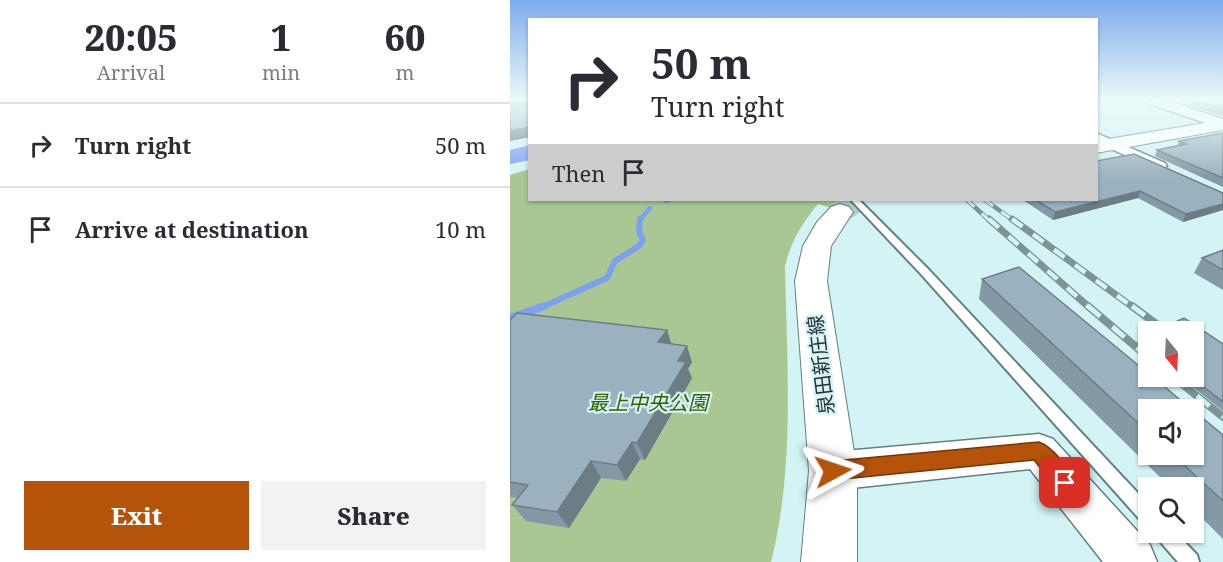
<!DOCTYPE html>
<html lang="en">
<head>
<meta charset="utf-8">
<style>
  body { margin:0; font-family:"Noto Serif","Noto Sans JP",serif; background:#f2f2f3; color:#2b2b33; height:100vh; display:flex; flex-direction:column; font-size:22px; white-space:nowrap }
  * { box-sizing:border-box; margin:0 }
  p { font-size:20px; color:#7c7c81 }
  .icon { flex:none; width:33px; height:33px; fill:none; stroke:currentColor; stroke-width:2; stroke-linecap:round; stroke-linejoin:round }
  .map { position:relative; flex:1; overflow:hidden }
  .sheet { display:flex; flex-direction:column; background:#fff; width:510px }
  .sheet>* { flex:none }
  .top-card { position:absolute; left:18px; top:18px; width:570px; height:183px; border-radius:0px; box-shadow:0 2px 4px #0004; background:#fff; color:#2b2b33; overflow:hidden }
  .needle { width:39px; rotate:162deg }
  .fabs { position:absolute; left:628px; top:321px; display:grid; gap:12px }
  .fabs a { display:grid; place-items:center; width:66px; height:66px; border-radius:0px; background:#fff; box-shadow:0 2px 4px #0004; font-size:30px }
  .pin { position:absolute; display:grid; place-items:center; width:51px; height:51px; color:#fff; margin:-26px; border-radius:12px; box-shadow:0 3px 9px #0006 }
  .me { position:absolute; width:66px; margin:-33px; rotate:85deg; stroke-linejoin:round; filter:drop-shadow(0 0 4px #0008) }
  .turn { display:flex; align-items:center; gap:21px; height:126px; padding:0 24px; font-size:27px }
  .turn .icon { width:78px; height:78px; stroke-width:2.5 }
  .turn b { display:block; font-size:42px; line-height:51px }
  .then { display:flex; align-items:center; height:57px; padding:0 24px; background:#0003; gap:12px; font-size:22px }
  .eta { display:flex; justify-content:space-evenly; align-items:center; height:102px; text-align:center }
  .eta b { font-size:36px; font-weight:800; line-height:42px }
  .action { display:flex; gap:12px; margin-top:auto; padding:12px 24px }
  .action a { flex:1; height:69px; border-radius:0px; background:#b45309; color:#fff; font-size:24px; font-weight:800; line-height:69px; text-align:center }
  .action a+a { background:#f2f2f3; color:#2b2b33 }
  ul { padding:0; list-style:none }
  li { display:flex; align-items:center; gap:18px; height:84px; padding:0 24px; border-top:2px solid #e1e1e2 }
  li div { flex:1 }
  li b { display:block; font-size:22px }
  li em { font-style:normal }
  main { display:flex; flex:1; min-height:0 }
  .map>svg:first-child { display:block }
</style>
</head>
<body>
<main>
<section class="sheet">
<div class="eta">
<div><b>20:05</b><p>Arrival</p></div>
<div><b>1</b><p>min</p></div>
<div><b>60</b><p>m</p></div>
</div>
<ul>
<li><svg class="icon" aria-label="right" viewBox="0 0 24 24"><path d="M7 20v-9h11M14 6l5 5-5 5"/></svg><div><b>Turn right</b></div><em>50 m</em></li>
<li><svg class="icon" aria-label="arrive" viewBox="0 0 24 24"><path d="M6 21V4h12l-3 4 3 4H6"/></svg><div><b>Arrive at destination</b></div><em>10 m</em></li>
</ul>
<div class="action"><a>Exit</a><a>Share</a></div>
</section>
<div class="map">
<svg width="713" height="562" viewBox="0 0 713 562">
  <rect width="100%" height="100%" fill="#d3f3f4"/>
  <path fill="#a8c793" d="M19,169L20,200H330L339,209L333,211L308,204C292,223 280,243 275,267C277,364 285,467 261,562H0V175Z"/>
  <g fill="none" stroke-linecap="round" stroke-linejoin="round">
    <path stroke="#7ea0f1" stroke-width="4.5" d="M156,201L159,200
      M129,221L140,208"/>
    <path stroke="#7ea0f1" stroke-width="6" d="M30,308L97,278L105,261L129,246L133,240L129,231L130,219"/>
    <path stroke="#7ea0f1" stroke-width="8" d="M0,318L35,306"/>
    <path fill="#7ea0f1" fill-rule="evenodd" d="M20,145V160L0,164V150Z"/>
    <path stroke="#b0cccd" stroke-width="23" stroke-dasharray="23 12" stroke-linecap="butt" d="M330,212L347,200"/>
    <defs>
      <path id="service" d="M341,200H349L419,270L639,505V525L633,523L411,274Z
        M644,532H665L687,555L689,562H668L647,538Z"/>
      <path id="minor" d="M586,133L655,163L657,166L650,170L645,169L586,142Z"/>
      <path id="tertiary" d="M632,99H652L713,119V129L634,102Z
        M529,434L543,439L640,545L647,562H593L520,469L323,490L309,484L303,471L309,458L323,452Z"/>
      <path id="secondary" d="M713,120V130L586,153V141Z
        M330,204L339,207L343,212L321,246L317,281L347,471V562H291L299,471L285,281L293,246L307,222L321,207Z"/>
    </defs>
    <use href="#service" stroke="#637f81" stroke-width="4"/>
    <use href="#minor" stroke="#637f81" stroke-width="3"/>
    <use href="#tertiary" stroke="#637f81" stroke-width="3"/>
    <use href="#secondary" stroke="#637f81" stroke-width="2"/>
    <use href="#service" fill="#fff" fill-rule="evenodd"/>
    <use href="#minor" fill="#fff" fill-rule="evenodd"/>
    <use href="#tertiary" fill="#fff" fill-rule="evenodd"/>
    <use href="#secondary" fill="#fff" fill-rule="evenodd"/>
    <defs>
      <path id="rail-far2" d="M457,200L480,221
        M475,200L504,221"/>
      <path id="rail-far1" d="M479,219L580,308
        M502,219L624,308"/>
      <path id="rail" d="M578,306L639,358
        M622,306L657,332
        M662,376L713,417"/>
    </defs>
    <use href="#rail-far2" stroke="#7d9495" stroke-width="4.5"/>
    <use href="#rail-far1" stroke="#7d9495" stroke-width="7"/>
    <use href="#rail" stroke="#7d9495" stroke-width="8"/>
    <use href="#rail-far2" stroke="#d3f3f4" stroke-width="3" stroke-dasharray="10" stroke-linecap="butt"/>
    <use href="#rail-far1" stroke="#d3f3f4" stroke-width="4.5" stroke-dasharray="13" stroke-linecap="butt"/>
    <use href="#rail" stroke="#d3f3f4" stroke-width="5" stroke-dasharray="16" stroke-linecap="butt"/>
  </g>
  <path fill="#8499a5" d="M660,99H713V116Z
    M713,133V187L645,156L647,150L667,146L669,141Z
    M586,161L713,193V210L673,222L628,198L543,220L513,200H586Z
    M713,250V290L684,273L692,258Z
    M472,279L639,410V454H684L713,435V539L684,510V488H661L469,299Z
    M0,320L157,330L161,344L182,362L178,369L182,378L135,460L130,459L116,481L91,478L59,528L16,521L2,505L8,498L0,497Z
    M639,333V353L627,343L629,337Z
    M713,344V411L669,376H684Z"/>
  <path fill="#6c7d86" d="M11,99H17L20,106L0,110V101Z
    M20,127V137L0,141V131Z
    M630,191L628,198L543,220L545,212Z
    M713,204V210L673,222L676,214Z
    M157,330L162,346L148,342Z
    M177,346L182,362L178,369L182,378L135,460L127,443L168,361Z
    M122,442L130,459L116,481L107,465Z
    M81,461L91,478L59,528L47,512Z"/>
  <path fill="#9ab2c0" stroke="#6c7d86" stroke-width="1.5" d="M0,99H11L0,101Z
    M18,99H20V127L0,131V111L19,107V100Z
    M681,99H713V109Z
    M713,133V178L647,150L676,144L669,141Z
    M624,154L713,193V204L676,214L630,191L545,212L526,200H586V161Z
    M713,250V270L692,258Z
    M509,267L639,374V376H642L682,410H639V433L472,279Z
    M7,313L157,330L148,342L177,346L168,361L176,362L127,443L122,442L107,465L81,461L47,512L2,505L18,485L0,482V320Z
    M674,318L713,344V402L680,376H684V332H643Z
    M639,333V345L629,337Z
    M684,411L713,435V501L662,454H684Z"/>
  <linearGradient id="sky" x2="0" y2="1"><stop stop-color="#7dacec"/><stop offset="0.56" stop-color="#ebfafa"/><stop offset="1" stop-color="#ebfafa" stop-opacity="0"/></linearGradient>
  <rect width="713" height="178" fill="url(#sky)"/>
  <path fill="#b45309" stroke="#753606" stroke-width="1.5" d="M529,442C543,447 560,469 566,483L563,490L555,492L548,490L524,460L323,480L316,477L313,471L316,464L323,461Z"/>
  <g text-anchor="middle" stroke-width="4.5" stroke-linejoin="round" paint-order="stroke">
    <g font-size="20" fill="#263233" stroke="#d3f3f4">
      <text transform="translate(311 365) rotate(-97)" y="7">泉田新庄線</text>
    </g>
    <g font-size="20" font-style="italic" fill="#356001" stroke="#d3f3f4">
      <text x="138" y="410">最上中央公園</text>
    </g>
  </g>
</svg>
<div class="fabs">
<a><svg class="needle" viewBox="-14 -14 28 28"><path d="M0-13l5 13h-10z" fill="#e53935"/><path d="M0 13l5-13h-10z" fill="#7c7c81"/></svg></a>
<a><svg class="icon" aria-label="sound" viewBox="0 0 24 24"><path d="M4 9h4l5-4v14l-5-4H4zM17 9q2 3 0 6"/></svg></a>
<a><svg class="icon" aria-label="search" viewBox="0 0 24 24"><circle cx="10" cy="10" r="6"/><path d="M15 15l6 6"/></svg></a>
</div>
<div class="pin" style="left:555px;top:483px;background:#d93025"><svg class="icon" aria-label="arrive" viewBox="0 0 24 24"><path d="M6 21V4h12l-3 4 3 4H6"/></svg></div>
<svg class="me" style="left:323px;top:471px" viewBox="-20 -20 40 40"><path d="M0-17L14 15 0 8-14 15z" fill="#b45309" stroke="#fff" stroke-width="4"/></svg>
<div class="top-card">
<div class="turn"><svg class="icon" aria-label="right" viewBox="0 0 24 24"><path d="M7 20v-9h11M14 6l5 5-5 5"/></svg><div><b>50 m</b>Turn right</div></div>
<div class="then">Then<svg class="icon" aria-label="arrive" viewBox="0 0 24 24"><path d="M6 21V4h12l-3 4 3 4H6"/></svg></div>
</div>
</div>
</main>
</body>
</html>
